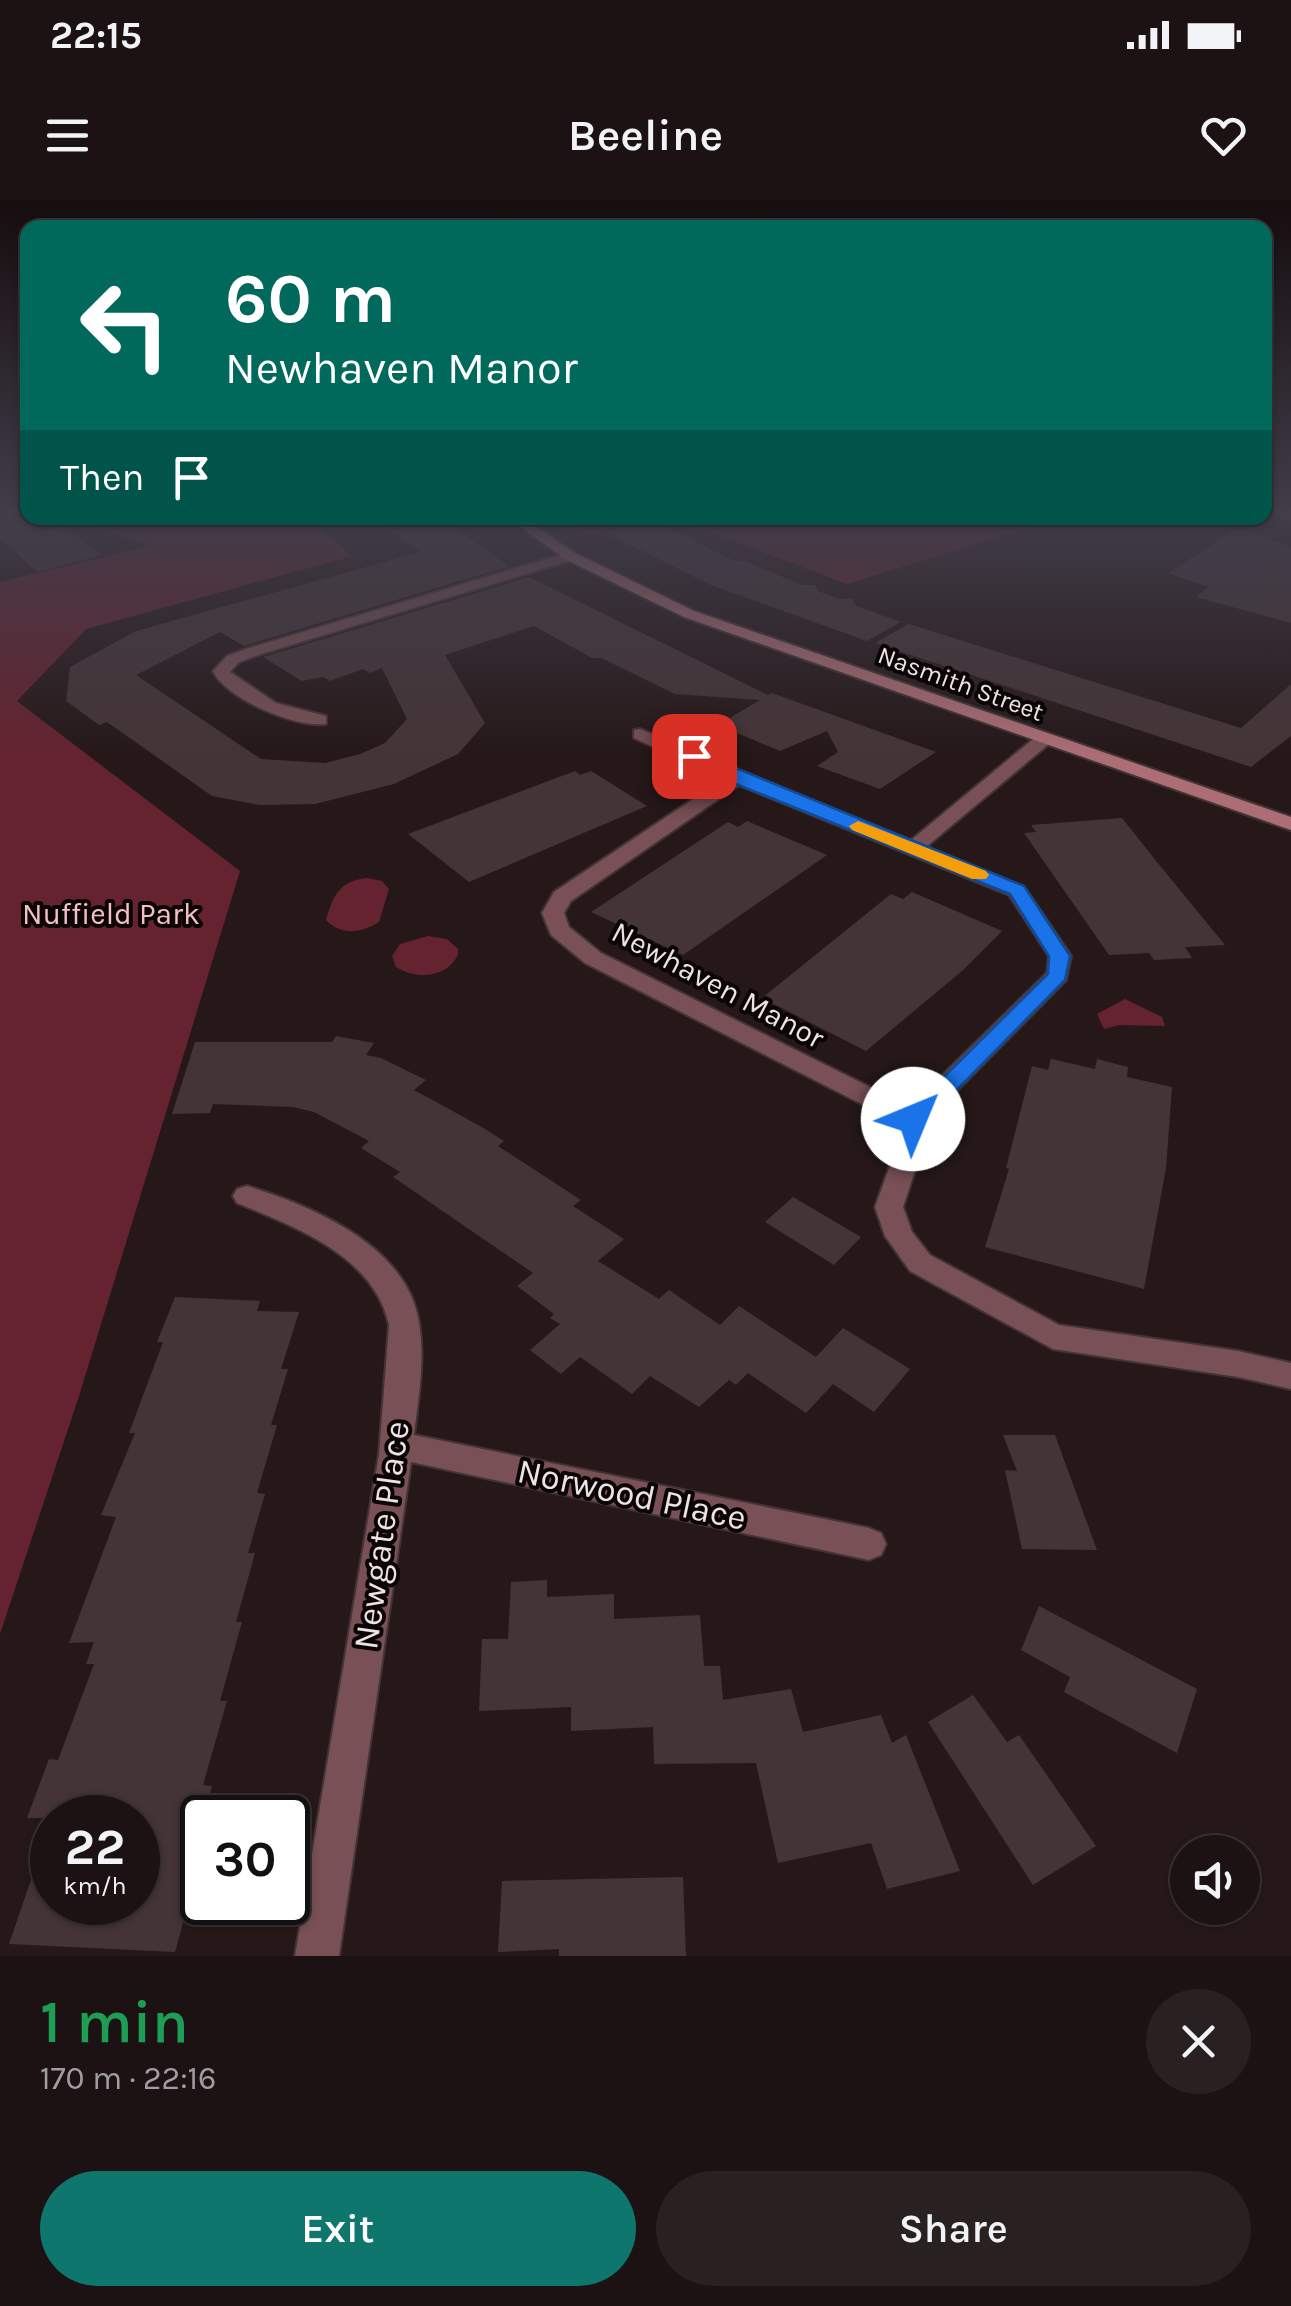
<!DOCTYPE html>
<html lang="en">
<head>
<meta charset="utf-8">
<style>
  body { margin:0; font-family:Karla,sans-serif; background:#292021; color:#f1f3f6; height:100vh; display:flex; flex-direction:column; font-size:38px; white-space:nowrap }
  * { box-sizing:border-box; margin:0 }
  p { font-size:32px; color:#a09ea0 }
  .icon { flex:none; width:55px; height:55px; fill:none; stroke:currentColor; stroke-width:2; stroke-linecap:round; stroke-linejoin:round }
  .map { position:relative; height:1756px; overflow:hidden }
  .details { display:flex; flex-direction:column; background:#1c1213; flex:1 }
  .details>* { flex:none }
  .top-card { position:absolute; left:20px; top:20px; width:1252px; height:305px; border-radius:20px; box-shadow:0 2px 8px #0004,0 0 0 2px #3a3233; background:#00695c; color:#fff; overflow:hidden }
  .fabs { position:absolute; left:1170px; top:1635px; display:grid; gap:20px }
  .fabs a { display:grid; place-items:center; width:90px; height:90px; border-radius:50%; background:#1c1213; box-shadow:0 2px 8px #0004,0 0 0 2px #3a3233; font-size:50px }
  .speed { position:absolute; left:30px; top:1595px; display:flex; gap:20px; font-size:50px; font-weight:700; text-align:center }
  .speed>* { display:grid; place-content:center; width:130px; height:130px; border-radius:50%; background:#1c1213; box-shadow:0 2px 8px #0004,0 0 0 2px #3a3233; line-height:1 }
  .speed small { font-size:25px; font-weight:400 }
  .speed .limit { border:5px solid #111; border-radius:15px; background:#fff; color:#111 }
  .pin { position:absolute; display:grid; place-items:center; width:85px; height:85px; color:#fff; margin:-42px; border-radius:20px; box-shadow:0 5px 15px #0006 }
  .me { position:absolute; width:110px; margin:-55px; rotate:45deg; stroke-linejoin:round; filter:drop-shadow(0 0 8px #0008) }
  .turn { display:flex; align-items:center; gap:35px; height:210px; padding:0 40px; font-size:45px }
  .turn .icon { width:130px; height:130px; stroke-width:2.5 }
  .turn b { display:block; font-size:70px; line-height:85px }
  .then { display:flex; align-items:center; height:95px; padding:0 40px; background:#0003; gap:20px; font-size:38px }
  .round { display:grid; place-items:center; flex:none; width:105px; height:105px; border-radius:52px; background:#292021 }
  .head { display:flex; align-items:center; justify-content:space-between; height:170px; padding:0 40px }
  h1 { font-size:60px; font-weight:600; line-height:75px; color:#1e9e55 }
  .primary-button { display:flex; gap:20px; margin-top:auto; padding:20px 40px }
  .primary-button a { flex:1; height:115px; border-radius:60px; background:#0f766e; color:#fff; font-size:40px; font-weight:600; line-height:115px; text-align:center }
  .primary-button a+a { background:#292021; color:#f1f3f6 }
  .status { display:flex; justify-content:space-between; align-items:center; height:70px; padding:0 50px; background:#1c1213; direction:ltr }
  .status svg { height:28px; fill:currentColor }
  header { display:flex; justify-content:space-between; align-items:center; height:130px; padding:0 40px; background:#1c1213; font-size:45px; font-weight:600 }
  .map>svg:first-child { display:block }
</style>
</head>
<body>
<div class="status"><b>22:15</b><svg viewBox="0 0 49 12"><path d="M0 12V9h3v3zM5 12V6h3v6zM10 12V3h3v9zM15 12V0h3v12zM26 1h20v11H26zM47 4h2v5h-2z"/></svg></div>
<header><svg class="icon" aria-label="menu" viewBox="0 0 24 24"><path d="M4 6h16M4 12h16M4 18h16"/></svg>Beeline<svg class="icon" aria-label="heart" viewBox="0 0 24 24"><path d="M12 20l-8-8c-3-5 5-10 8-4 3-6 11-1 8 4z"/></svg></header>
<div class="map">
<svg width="1291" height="1756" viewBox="0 0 1291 1756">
  <rect width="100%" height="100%" fill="#261819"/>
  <path fill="#64232f" d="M62,318H306L352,356L86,429L17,501L240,671L79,1196L0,1434V382L153,345Z
    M557,318H655L586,336Z
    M673,318H1060L847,384Z
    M367,678L382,681L389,689L379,722C362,733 341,736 326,720C333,696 339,681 367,678Z
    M428,736L447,739L458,749V755C446,778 417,780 396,767L392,756L400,744Z
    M1125,799L1162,817L1165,826L1119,825L1104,829L1097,814Z"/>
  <path fill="#443436" d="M19,316L42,330L63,327L102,355L37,372L0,338V317Z
    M372,318H440L509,366L244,446L220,432L136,475L261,559L325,563L360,554L385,543L407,519L382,468L370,473L363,469L330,481L323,477L302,481L263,457L529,377L768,495L772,493L936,552L880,589L817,566L838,552L827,531L780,551L727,529L733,526L723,522L760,500L675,494L601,458H592L534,426L445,455L485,523L458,554L394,584L315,604L260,605L212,596L107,522L99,525L66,501L70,467L136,431L420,352Z
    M652,320L734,361H745L802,385H815L818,391L840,399L852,398L856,406L901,422L867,441L711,385L604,332Z
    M1238,328L1291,348V423L1196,397L1209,387L1168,373Z
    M909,424L1241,528L1291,484V536L1251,567L875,443Z
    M575,571L580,575L591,571L647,606L469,682L408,634Z
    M1122,618L1157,662L1225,745L1185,747L1192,758L1154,760L1149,753L1109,755L1024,633L1036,632L1031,625Z
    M747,621L827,655L683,755L591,712L728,622L738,627Z
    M912,692L1002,731L962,771L866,851L762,798L891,694L903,699Z
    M336,836L374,843L366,855L381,858L426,880L414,890L480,926L504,941L498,946L581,1000L573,1006L624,1039L598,1061L659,1099L669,1090L720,1125L739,1106L816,1157L843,1128L910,1169L874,1212L833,1184L806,1213L748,1173L736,1185L729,1180L699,1207L650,1176L632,1194L580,1157L561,1174L530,1150L560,1124L550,1118L554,1114L517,1086L533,1073L393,977L400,972L361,948L369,941L314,912L293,907L213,904L210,913L172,914L195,842H332Z
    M1051,859L1095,869L1097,859L1128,867L1127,877L1172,887L1166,968L1144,1089L985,1047L1009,969L1006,968L1032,866L1048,870Z
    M793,997L861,1037L834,1065L765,1022Z
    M175,1097L260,1101L257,1111L299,1112L281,1169H288L271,1225H277L257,1293L265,1294L248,1353H255L236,1422H242L220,1501H227L203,1585L212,1586L184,1686L193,1687L175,1752L9,1744L47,1633L52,1634V1702H138V1618H27L49,1559L58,1560L94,1464H86L94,1442L69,1443L116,1317L101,1315L135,1233H129L163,1142H157Z
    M1003,1235H1055L1097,1350L1022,1349L1005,1270L1017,1271Z
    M547,1380V1397L614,1394V1419L700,1415L704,1466H720L723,1500L791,1489L803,1532L881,1515L892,1543L906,1535L960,1671L887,1689L871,1643L778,1663L756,1563L654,1564L653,1527L571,1531V1507L479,1511L482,1439H508L511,1382Z
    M1039,1406L1197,1489L1177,1553L1064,1492L1070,1477L1021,1450Z
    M973,1495L1007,1542L1019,1535L1096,1646L1033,1685L928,1522Z
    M683,1677L686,1756H559V1749L498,1752L502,1681Z"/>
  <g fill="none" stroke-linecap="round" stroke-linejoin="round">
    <defs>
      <path id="street" d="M1265,309L1291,312V321L1265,312Z
        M570,352L575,353V359L261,454L239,462L230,472L276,503L326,516V524C296,528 226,499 213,471L227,456L249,448Z
        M640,529L910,641L1038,535H1050V543L926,647L1024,687L1071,756L1066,780L926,922L922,949L903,1007L912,1032L930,1055L1059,1125L1238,1151L1291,1163V1189L1238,1177L1053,1149L910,1071L885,1036L875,1007L896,949L899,923L585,763L551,735L542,713L554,692L723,579L634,538V530ZM739,585L1009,695L1049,756L1047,773L910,907L601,753L569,727L564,713L571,701Z
        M247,986C306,1004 391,1039 414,1103C428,1143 419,1194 414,1235L869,1328L881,1333L886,1344L881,1355L869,1360L411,1262L339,1756H295L379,1254L389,1125C374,1056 296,1027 237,1003L233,996L237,989Z"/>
      <path id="secondary" d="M508,318H523L575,353L694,411L1291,617V630L684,417L565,359Z"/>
    </defs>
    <use href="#street" stroke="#423435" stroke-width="4"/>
    <use href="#secondary" stroke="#423435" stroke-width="4"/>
    <use href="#street" fill="#785055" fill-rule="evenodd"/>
    <use href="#secondary" fill="#ac6d75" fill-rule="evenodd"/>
  </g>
  <linearGradient id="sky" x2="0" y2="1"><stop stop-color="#150d0e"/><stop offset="0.56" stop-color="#413d49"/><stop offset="1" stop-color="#413d49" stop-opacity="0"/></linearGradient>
  <rect width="1291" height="555" fill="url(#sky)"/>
  <path fill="#1a73e8" stroke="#114b97" stroke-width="2.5" d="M694,551L1024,686L1070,756L1065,780L922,925H905L901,919L1048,774L1049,756L1010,694L731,582L688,560V553Z"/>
  <path fill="#f59e0b" d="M858,621L986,671L989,675L986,679H972L852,630L849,626Z"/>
  <g text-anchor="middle" stroke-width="8" stroke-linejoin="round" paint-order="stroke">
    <g font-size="25" fill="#ede3e4" stroke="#0b0506">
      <text transform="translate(961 483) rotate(20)" y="9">Nasmith Street</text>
    </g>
    <g font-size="30" fill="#f4c0c6" stroke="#0b0506">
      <text x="111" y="724">Nuffield Park</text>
    </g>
    <g font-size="30" fill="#ede3e4" stroke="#0b0506">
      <text transform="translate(718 785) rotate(28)" y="10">Newhaven Manor</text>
    </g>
    <g font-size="35" fill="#ede3e4" stroke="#0b0506">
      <text transform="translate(632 1294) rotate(12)" y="12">Norwood Place</text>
      <text transform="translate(381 1335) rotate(-82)" y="12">Newgate Place</text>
    </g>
  </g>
</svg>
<div class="fabs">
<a><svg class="icon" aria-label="sound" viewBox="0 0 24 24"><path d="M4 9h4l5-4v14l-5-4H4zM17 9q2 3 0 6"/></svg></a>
</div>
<div class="speed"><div>22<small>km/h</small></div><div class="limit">30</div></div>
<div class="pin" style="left:694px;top:556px;background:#d93025"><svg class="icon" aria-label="arrive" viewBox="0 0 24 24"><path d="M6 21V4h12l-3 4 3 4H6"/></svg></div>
<svg class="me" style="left:913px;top:919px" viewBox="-20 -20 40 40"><circle r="19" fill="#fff"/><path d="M0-13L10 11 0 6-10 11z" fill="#1a73e8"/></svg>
<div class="top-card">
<div class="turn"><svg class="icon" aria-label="left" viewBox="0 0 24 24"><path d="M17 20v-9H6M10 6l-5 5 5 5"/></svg><div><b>60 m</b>Newhaven Manor</div></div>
<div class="then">Then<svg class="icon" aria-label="arrive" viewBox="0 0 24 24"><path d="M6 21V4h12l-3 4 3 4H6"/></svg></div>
</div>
</div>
<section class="details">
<div class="head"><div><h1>1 min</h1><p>170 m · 22:16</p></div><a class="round"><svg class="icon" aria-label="close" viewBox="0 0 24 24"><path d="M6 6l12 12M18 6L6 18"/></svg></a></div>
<div class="primary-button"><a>Exit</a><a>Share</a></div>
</section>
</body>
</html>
